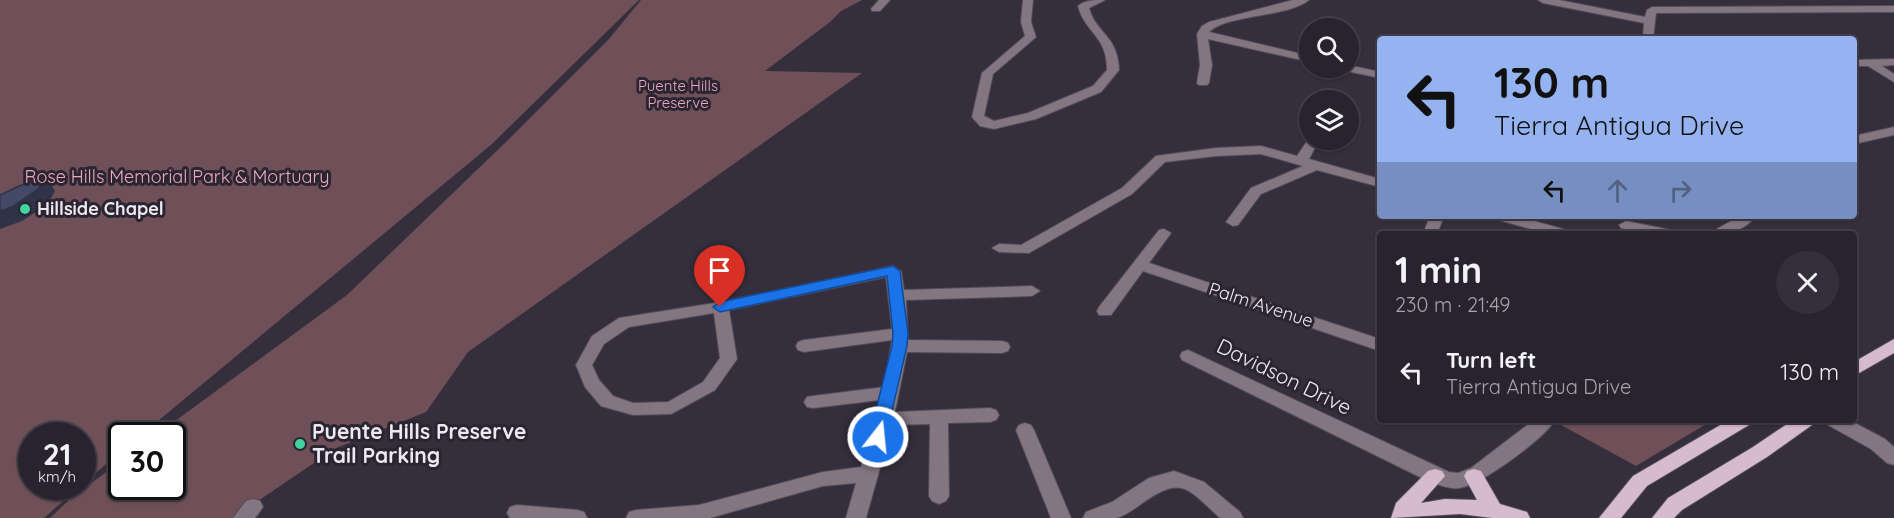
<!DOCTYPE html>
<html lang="en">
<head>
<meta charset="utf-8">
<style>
  body { margin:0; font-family:Quicksand,sans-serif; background:#342f3a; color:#f1f3f6; height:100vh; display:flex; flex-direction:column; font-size:22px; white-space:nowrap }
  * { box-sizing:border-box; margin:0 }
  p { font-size:20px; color:#a5a4aa }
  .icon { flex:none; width:33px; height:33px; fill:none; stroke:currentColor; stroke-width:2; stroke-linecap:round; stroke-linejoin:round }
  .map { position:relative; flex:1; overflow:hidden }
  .details { position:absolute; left:1377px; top:231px; width:480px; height:192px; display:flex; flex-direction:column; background:#28232e; border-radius:6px; box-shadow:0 2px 4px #0004,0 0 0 2px #44404a }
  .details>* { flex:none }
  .banner { position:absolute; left:1377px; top:36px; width:480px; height:183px; border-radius:6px; box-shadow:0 2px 4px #0004,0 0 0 2px #44404a; background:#95b2f1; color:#111; overflow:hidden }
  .controls { position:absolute; left:1299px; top:18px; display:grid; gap:12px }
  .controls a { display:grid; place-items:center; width:60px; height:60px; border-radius:50%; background:#28232e; box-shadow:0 2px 4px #0004,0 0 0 2px #44404a; font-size:30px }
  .speed { position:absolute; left:18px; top:422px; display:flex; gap:12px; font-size:30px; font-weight:700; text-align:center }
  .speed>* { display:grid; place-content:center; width:78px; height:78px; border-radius:50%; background:#28232e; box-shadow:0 2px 4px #0004,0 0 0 2px #44404a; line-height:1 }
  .speed small { font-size:15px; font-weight:400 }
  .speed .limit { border:3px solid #111; border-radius:9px; background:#fff; color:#111 }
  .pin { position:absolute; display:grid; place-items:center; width:51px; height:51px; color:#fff; margin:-62px -26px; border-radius:50% 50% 50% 0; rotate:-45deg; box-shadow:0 0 6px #0007 }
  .pin .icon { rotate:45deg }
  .me { position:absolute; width:66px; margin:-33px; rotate:16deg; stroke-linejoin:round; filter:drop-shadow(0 0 4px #0008) }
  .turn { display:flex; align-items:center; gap:21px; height:126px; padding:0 18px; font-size:27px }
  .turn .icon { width:78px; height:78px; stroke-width:2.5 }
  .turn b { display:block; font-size:42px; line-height:51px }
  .lanes { display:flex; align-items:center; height:57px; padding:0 18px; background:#0003; justify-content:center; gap:30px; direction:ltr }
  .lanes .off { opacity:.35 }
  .round { display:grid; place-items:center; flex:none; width:63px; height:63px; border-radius:32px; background:#342f3a }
  .summary { display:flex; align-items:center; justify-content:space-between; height:102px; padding:0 18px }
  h1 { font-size:36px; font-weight:800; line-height:45px }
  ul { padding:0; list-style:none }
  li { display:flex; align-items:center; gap:18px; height:78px; padding:0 18px }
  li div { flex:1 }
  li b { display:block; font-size:22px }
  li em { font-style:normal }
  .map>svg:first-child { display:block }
</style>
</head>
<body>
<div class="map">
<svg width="1894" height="518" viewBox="0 0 1894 518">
  <rect width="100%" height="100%" fill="#352f3d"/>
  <path fill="#6f5058" d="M0,0H639L492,144L141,435H122L121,451L83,484L82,435H32V486H80L44,518H0Z
    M641,0H862L841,11L830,22L765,71L862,73L468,352L426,412L336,448L233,518H50L71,498L121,461L122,486H172V435H156L347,295L507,141L609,39Z
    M1567,420H1704L1708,423L1636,466L1561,425Z"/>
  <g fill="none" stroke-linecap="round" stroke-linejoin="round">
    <defs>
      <path id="minor" d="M879,0H890L880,11H872L871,9Z
        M1023,0H1033L1031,22L1036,37L993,74L984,116L994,121L1028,113L1093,86L1107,70C1107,35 1085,33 1078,6C1085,0 1095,0 1105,0L1089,8C1096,34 1118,35 1119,70L1101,92L1036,119L994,129L980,126L972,117L982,73L1025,36L1021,22Z
        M1293,0H1309C1286,18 1228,14 1209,32L1310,56V62L1208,39L1212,65L1209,83L1207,85H1199L1197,83L1200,65L1197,34L1202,26L1209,22Z
        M1538,0H1559L1645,17L1647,10L1652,7L1894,6V12L1656,13L1653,39H1643L1644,23L1543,3Z
        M1894,59V65L1882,66L1894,74V82L1868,66H1854V60Z
        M1348,65L1380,72V78L1342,70L1340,68H1348Z
        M1894,127V135L1854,144V136Z
        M1310,137V140H1319L1309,159L1380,179V187L1317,170L1261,194L1238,225L1233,226L1226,222L1251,188L1303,166L1261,154L1216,156L1165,162L1132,194L1029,253L999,252L992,248L999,244L1021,245L1122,188L1156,156L1216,148L1261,146L1297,156Z
        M1430,216H1444L1437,234H1423Z
        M1493,216H1516L1570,231L1572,234H1549L1495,219Z
        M1740,216H1756C1743,232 1727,234 1708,234Z
        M1626,221L1676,231L1678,234H1649L1621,228L1619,225Z
        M1164,229L1171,233L1149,263L1380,339V351L1143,271L1111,315H1099L1097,311L1099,307L1159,230Z
        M893,266L901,271L904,290L1032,286L1040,291L1032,296L906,300L908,340L1002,341L1008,343L1010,347L1008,351L1002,353L907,352L895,412L990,408L996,410L999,415L996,420L990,422L948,423L949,496L946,501L939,504L932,501L929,496L930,424L892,425L866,518H846L856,483L823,486L710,518H626L629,512L636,510L699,505L823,472L861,467L880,400L813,408L807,407L804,402L807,397L813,396L884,387L892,340L804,352L798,350L796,346L798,342L804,340L892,329L886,277L729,310L737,359L715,390L671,414L633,415L601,406L585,387L576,365L592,336L619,318L721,302ZM714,313L720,358L703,382L668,402L633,403L613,396L599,380L592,365L604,344L629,327Z
        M1188,350L1449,472L1458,473L1471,468L1534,420H1555C1544,439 1482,484 1460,488C1450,490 1438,484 1428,481L1182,360L1180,356L1182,352Z
        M1825,420H1849L1885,439L1894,447V465L1887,463L1871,449L1828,425Z
        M1025,423L1031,425L1034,430L1071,518H1051L1016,430L1019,425Z
        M1174,471L1204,482L1240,512L1243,518H1220C1186,487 1182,475 1141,504C1134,509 1125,516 1116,518C1106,518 1093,518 1083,518L1086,512L1112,502L1149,478Z
        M253,499L260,501L263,507L255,518H233L246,501Z
        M517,505L577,510L584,512L587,518H510L507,513L510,507Z"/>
      <path id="major" d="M1894,339V353L1854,376V362Z
        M1729,420H1752L1749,425L1647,486L1621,518H1599L1633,476Z
        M1793,420H1815L1812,425L1767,457L1682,510L1674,518H1652L1668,498L1753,447Z
        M1435,469L1442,471L1445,476L1421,503L1445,499L1477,500L1464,476L1467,471L1474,469L1481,471L1500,504L1527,512L1530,518H1492L1460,514L1391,518L1396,503L1428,471Z"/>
    </defs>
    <use href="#minor" stroke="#524d5a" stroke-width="2"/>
    <use href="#major" stroke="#524d5a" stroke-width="2"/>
    <use href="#minor" fill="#847681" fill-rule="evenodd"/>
    <use href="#major" fill="#d6bad0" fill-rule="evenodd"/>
  </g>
  <path fill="#303348" d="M46,177L55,191L48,204L22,221L0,229V211Z"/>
  <path fill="#444967" stroke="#303348" stroke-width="1.5" d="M46,177L38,189L12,207L0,211V195L19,186Z"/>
  <path fill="#1a73e8" stroke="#114b97" stroke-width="1.5" d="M893,266L900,271L908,333L907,346L886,437L883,441L878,443L872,441L869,437L892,346L893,333L887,276L720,312L713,307L720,302Z"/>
  <g fill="#41d4a1" stroke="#2b2532" stroke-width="2">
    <circle cx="25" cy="209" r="6"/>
    <circle cx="300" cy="444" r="6"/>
  </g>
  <g text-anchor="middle" stroke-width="6" stroke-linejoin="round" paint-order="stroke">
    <g font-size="15" fill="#eca9bc" stroke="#2b2532">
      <text x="678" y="91">Puente Hills<tspan x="678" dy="17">Preserve</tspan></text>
    </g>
    <g font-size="18" fill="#eca9bc" stroke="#2b2532">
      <text x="177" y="183">Rose Hills Memorial Park &amp; Mortuary</text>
    </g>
    <g font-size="18" font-weight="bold" fill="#ece9f1" stroke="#2b2532" text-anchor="start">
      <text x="37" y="215">Hillside Chapel</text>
    </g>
    <g font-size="18" fill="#ece9f1" stroke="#2b2532">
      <text transform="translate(1261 305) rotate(18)" y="6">Palm Avenue</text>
    </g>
    <g font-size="21" fill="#ece9f1" stroke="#2b2532">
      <text transform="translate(1284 377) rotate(26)" y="7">Davidson Drive</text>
    </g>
    <g font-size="21" font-weight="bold" fill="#ece9f1" stroke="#2b2532" text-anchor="start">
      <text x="312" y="439">Puente Hills Preserve<tspan x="312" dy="24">Trail Parking</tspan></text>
    </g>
  </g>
</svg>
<div class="controls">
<a><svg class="icon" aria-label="search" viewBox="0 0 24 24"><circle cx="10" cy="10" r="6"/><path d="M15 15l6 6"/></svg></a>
<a><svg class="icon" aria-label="layers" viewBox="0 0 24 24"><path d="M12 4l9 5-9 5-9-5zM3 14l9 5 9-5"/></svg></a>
</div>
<div class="speed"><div>21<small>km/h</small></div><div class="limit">30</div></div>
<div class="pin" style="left:720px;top:307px;background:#d93025"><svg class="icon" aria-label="arrive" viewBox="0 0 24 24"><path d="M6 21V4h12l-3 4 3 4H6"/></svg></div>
<svg class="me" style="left:878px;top:437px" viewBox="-20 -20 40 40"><circle r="17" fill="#1a73e8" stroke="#fff" stroke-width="3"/><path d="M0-11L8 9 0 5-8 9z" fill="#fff"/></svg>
<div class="banner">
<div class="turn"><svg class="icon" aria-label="left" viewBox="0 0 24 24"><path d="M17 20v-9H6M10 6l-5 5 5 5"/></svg><div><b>130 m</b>Tierra Antigua Drive</div></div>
<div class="lanes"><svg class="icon" aria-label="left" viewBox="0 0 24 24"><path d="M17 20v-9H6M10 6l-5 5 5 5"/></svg><svg class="icon off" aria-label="ahead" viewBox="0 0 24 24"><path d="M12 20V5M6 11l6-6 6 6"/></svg><svg class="icon off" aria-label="right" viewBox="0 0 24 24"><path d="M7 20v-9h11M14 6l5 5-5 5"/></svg></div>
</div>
<section class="details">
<div class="summary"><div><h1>1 min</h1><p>230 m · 21:49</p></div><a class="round"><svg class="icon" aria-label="close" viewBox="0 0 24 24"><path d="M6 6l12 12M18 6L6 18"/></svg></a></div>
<ul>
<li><svg class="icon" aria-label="left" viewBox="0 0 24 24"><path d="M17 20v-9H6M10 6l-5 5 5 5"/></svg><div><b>Turn left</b><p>Tierra Antigua Drive</p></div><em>130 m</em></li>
</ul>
</section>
</div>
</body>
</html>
